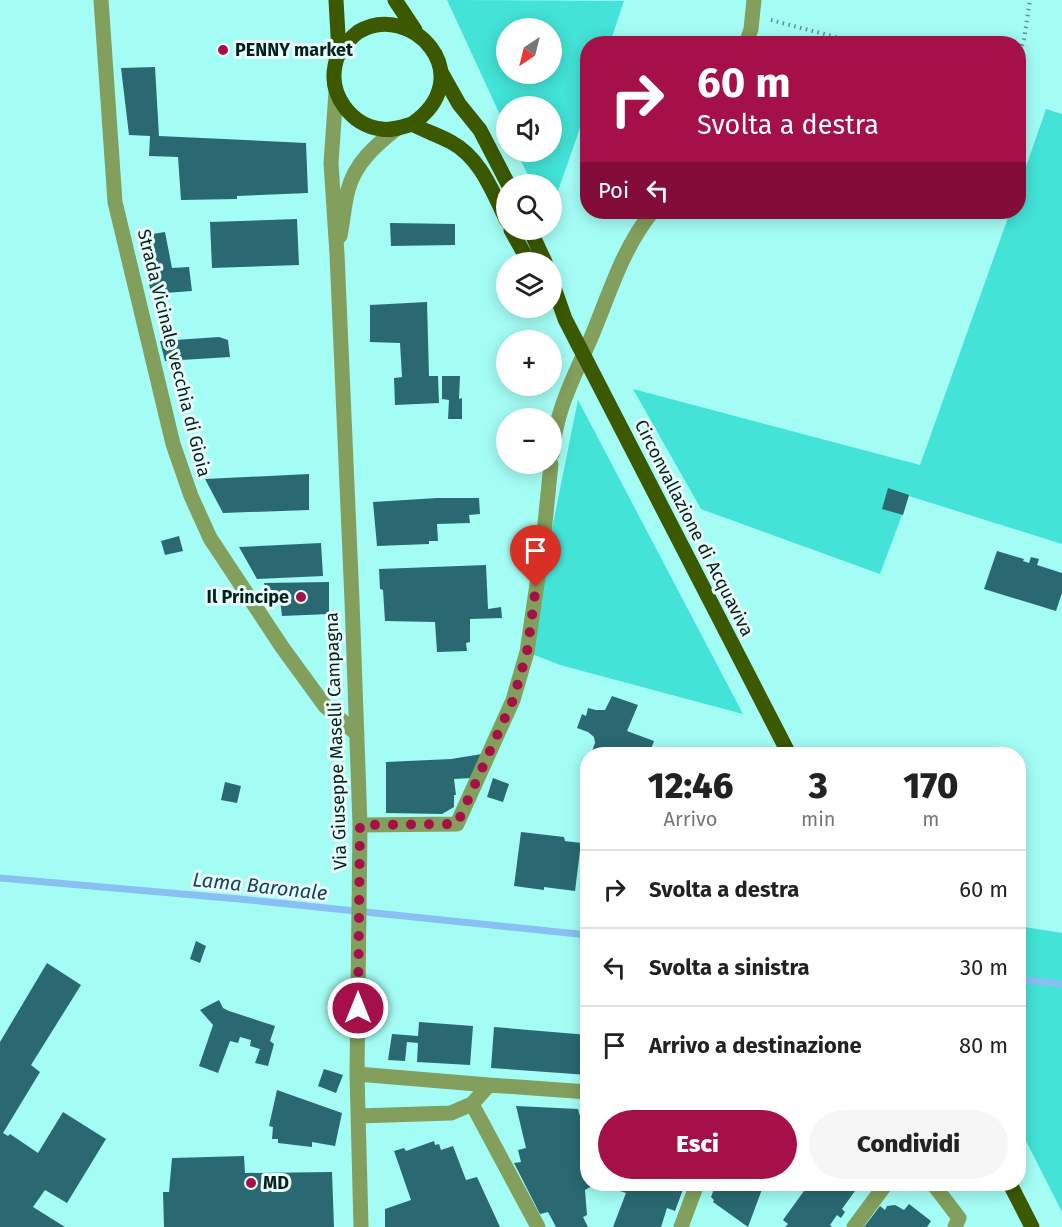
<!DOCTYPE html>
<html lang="it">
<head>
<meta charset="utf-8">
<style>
  body { margin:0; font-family:"Fira Sans",sans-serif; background:#f6f6f6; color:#222; height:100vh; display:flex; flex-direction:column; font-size:22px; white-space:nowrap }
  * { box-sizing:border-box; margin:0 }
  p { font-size:20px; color:#767676 }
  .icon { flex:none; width:33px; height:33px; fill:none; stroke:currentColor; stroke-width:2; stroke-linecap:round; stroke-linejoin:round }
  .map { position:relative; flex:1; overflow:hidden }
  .drawer { position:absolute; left:580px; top:747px; width:446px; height:444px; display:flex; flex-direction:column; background:#fff; border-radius:24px; box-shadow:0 3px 15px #0003 }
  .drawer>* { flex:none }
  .hud { position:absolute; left:580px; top:36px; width:446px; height:183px; border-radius:24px; box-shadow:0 3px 15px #0003; background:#a61048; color:#fff; overflow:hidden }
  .needle { width:39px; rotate:215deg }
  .tools { position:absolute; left:496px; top:18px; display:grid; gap:12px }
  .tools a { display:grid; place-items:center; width:66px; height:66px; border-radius:50%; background:#fff; box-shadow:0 3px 15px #0003; font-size:30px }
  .pin { position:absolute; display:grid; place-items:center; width:51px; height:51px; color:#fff; margin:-62px -26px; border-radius:50% 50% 50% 0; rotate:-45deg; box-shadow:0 0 6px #0007 }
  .pin .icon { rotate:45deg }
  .me { position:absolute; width:66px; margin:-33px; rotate:0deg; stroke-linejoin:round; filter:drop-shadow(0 0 4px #0008) }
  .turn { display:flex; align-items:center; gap:21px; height:126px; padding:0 18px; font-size:27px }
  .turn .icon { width:78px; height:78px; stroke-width:2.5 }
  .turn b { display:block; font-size:42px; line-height:51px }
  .then { display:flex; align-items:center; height:57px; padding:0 18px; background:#0003; gap:12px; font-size:22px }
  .eta { display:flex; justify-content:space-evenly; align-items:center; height:102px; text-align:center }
  .eta b { font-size:36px; font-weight:800; line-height:42px }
  .button { display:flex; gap:12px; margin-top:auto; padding:12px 18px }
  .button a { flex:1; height:69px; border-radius:36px; background:#a61048; color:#fff; font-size:24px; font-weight:800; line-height:69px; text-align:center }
  .button a+a { background:#f6f6f6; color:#222 }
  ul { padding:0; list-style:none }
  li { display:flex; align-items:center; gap:18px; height:78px; padding:0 18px; border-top:2px solid #e0e0e0 }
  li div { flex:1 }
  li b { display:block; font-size:22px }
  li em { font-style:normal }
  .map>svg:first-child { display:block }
</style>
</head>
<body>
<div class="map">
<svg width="1062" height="1227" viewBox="0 0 1062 1227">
  <rect width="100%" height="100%" fill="#a4fdf5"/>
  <path fill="#43e3d7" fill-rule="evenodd" d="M447,0L624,1L610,43L588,44V105L552,208V184H532L517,152H552V106H507V130ZM507,28H552V74H507Z
    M1046,109L1062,114V544L909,496L880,574L701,509L633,389L920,465L1010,212H1018L1019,187Z
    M578,400L743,714L560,665L527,652Z
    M1018,926L1062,933V1212L1019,1127Z"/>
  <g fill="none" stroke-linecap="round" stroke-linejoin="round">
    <path stroke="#89bff3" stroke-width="7" d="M0,878L239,899L588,935
      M1018,979L1062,984"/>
  </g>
  <path fill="#2a6972" d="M155,67L159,136L306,143L308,193L237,196V199L181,200L178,157L149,156L150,136L129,135L121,68Z
    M297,219L299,265L212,268L210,222Z
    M390,223L455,224V245L391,246Z
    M165,232L172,268L189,267L192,291L151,294L140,236Z
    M427,302L429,376H438L439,403L395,405L394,378L402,377L400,343L370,342V305Z
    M219,337L228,340L230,357L165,361L160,341Z
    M442,376H460L459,399L462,398V419H448L449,400L442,399Z
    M309,474V510L223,513L205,479Z
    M888,488L909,495L903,515L882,509Z
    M437,498H479L480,514L469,515L470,523L437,524L438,541H429V544L377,546L373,502Z
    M179,536L183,551L165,555L161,541Z
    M321,543L323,576L257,579L239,547Z
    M997,551L1024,559L1023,561L1029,563L1031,557L1039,559L1037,565L1062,573V593L1056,611L984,589Z
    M486,565L488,609L501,607L502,618L470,619V642L466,643L467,651L437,652L435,622L385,621L383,590L380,589L379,569Z
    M329,582V614L282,616L280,600L269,599L264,583Z
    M612,696L638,705L627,731L654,741L649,754H591L595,743L594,737L588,732L577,728L582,714L586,716L588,708L596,710H605Z
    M482,754L472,778L454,779L456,795H454V807L442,814L386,813V762L451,759Z
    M493,778L509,784L503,802L487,797Z
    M225,782L241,786L237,803L221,800Z
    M521,832L564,837L565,841L581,843L575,891L544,887V890L514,886Z
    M196,941L206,946L200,963L190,959Z
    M47,963L81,985L31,1065L40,1072L3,1133L8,1136L10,1134L38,1153L63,1112L106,1139L67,1203L45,1190L33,1207L65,1227H0V1042Z
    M219,1000L223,1008L229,1011L275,1026L270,1041L274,1044L268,1066L255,1063L260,1049L250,1046L251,1040L240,1037L238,1043L230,1041L218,1073L199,1066L213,1025L200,1010Z
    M419,1022L473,1026L470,1065L417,1062L418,1043L407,1042L405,1061L388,1060L392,1034L418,1036Z
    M494,1027L588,1035V1075L491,1068Z
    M324,1069L343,1075L336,1093L318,1086Z
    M277,1090L342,1113L335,1146L312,1142V1147L278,1143V1139H272L273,1127L269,1126Z
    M516,1106L578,1109L588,1146L582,1149L586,1156L580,1159L588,1177V1184L592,1186L585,1190L587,1215L583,1217L588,1227H556L548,1212L540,1214L514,1163L521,1162L518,1150L526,1148Z
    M434,1141L435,1145L439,1144L441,1150L453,1146L466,1180L477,1177L500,1227H385V1209L411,1200L394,1151L404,1148L406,1151Z
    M244,1156L245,1173L332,1172L334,1227H164L163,1192H169L172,1158Z
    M623,1184H685L675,1211L667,1208L661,1227H613L626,1193L620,1191Z
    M716,1184H764L748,1227L713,1202L714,1200L711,1197Z
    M809,1184H860L842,1209L845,1212L841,1218L837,1215L830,1225L832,1227H785L788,1224L783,1220Z
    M909,1204L931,1221L927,1227H864L880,1206L885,1210L887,1206L895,1205L904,1210Z"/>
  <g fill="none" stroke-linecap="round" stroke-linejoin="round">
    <path stroke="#57928d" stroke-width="4" stroke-dasharray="1.5 4.5" stroke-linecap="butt" d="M771,20L862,44
      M1018,57L1024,39L1030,0"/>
    <path stroke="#829f5d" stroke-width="15" d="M101,0L115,202L173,444L191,496L210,538L282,647L325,706L357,734
      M746,44L751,29L754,0
      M336,92L331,163L337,254L352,601L360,825L357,1074L361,1227
      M340,236C343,221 344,205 348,190C355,163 375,146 396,129
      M552,454C557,403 577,373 595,328C612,286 624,247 652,212
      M360,825L457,824L513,700L527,652L543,543L551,464
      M357,1074L489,1085L472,1104L451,1113L358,1116
      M489,1085L588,1092
      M472,1104L538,1227
      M933,1184L959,1218L955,1227
      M681,1227L697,1184
      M854,1227L886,1184"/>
    <path stroke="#3c5801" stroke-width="15" d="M336,0L339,53
      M395,0L415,30
      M441,72L459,104L480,130L508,184
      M412,124C482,75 410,0 358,32C347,41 337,52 335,66C329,95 351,125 381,129C392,131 402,127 412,124C425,131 438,135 451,142C481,158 493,193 507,221
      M511,230L529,262
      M530,230L545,262
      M552,282L565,319L789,754
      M1010,1184L1032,1227"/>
  </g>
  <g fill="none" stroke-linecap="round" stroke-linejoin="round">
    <path stroke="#a61048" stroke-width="10" stroke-dasharray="0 18" d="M358,1008L360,825L457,824L513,700L527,652L536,587"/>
  </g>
  <g fill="#a61048" stroke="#e8fcfa" stroke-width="2">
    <circle cx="223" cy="50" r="6"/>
    <circle cx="301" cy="597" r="6"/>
    <circle cx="251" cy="1183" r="6"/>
  </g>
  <g text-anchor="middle" stroke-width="6" stroke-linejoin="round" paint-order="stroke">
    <g font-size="18" font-weight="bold" fill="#06201e" stroke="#e8fcfa" text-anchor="start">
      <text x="235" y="56">PENNY market</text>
      <text x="289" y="603" text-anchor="end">Il Principe</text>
      <text x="263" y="1189">MD</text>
    </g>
    <g font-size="18" fill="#06201e" stroke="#e8fcfa">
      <text transform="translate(174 353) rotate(76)" y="6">Strada Vicinale vecchia di Gioia</text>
      <text transform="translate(694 528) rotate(63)" y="6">Circonvallazione di Acquaviva</text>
      <text transform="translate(336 741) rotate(-92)" y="6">Via Giuseppe Maselli Campagna</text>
    </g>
    <g font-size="20" font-style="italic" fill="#183f61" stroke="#e8fcfa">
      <text transform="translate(260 886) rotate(6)" y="7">Lama Baronale</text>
    </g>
  </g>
</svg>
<div class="tools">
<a><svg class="needle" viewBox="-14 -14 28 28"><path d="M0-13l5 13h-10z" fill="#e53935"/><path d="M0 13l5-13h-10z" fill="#767676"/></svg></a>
<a><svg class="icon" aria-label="sound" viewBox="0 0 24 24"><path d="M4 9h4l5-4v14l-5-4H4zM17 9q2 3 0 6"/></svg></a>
<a><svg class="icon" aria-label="search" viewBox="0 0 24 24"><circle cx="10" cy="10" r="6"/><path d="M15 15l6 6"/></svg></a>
<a><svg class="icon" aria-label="layers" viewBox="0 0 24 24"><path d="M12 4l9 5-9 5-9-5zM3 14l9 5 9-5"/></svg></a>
<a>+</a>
<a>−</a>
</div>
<div class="pin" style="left:536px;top:587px;background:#d93025"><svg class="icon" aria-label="arrive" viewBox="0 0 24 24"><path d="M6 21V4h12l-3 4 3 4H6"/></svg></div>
<svg class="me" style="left:358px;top:1008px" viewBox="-20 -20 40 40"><circle r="17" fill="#a61048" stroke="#fff" stroke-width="3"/><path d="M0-11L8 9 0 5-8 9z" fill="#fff"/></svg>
<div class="hud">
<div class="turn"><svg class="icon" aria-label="right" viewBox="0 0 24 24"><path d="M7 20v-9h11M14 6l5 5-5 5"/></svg><div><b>60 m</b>Svolta a destra</div></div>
<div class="then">Poi<svg class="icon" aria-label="left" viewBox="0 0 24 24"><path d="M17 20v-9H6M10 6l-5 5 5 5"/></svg></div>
</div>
<section class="drawer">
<div class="eta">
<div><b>12:46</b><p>Arrivo</p></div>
<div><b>3</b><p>min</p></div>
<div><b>170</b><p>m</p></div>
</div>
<ul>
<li><svg class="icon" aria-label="right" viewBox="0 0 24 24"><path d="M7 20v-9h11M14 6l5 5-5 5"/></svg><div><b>Svolta a destra</b></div><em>60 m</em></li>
<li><svg class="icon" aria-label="left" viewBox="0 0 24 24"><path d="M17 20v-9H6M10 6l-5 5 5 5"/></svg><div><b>Svolta a sinistra</b></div><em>30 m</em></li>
<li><svg class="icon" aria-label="arrive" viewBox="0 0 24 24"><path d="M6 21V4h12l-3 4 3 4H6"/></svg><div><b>Arrivo a destinazione</b></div><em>80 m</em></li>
</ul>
<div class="button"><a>Esci</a><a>Condividi</a></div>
</section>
</div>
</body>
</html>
